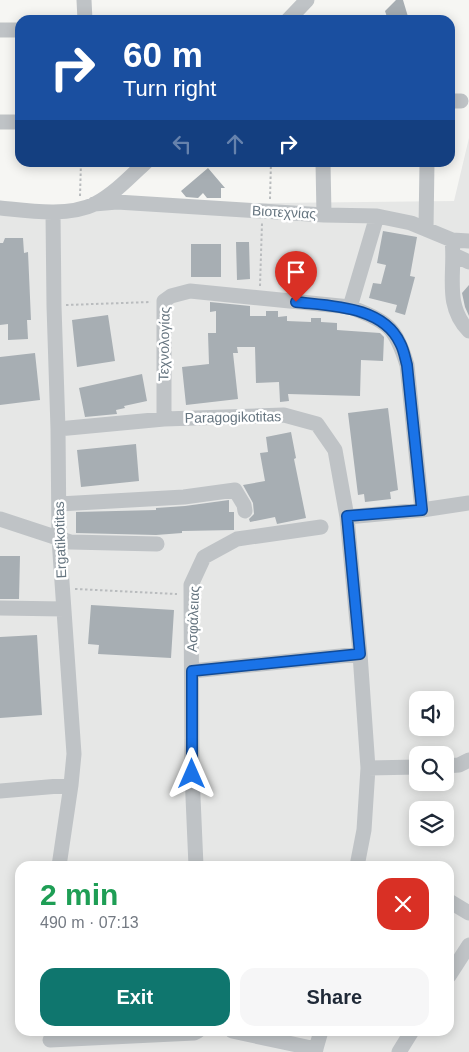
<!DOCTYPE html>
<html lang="en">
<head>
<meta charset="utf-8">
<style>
  body { margin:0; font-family:Helvetica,sans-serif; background:#f6f6f7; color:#1f2937; height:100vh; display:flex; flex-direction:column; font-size:19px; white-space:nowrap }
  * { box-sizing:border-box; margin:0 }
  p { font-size:16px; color:#747a83 }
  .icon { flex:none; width:28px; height:28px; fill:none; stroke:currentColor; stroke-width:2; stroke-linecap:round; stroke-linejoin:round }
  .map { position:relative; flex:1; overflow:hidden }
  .drawer { position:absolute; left:15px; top:861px; width:439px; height:175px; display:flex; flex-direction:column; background:#fff; border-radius:15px; box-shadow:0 2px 12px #0003 }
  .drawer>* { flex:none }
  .banner { position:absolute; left:15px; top:15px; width:440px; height:152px; border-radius:15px; box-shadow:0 2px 12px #0003; background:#1a4fa0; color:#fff; overflow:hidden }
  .buttons { position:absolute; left:409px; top:691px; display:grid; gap:10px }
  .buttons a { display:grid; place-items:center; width:45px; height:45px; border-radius:10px; background:#fff; box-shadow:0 2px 12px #0003; font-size:25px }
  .pin { position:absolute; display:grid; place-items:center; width:42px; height:42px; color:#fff; margin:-51px -21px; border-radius:50% 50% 50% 0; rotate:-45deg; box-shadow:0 0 5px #0007 }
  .pin .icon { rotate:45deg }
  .me { position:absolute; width:55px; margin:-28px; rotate:0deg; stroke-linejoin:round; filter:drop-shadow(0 0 4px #0008) }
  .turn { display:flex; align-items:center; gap:18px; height:105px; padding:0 25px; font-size:22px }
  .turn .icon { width:65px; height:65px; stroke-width:2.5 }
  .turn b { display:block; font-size:35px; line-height:42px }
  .lanes { display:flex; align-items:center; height:48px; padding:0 25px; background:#0003; justify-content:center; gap:25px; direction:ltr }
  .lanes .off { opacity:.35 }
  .round { display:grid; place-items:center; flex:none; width:52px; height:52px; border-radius:15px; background:#f6f6f7 }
  .headline { display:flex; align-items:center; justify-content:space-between; height:85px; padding:0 25px }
  h1 { font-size:30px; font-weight:600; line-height:38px; color:#1e9e55 }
  .primary-button { display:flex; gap:10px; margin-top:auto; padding:10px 25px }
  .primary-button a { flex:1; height:58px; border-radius:15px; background:#0f766e; color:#fff; font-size:20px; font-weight:600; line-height:58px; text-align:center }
  .primary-button a+a { background:#f6f6f7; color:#1f2937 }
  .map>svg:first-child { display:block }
</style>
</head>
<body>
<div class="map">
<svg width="469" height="1052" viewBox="0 0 469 1052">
  <rect width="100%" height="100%" fill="#f6f6f3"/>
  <path fill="#e6e7e6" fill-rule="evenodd" d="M469,138V1052H0V206L454,201ZM418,700H445V728H418ZM418,755H445V782H418ZM418,810H445V838H418ZM20,866H449V1031H20Z"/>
  <path fill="#a7aeb3" d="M396,0H403L409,20H388L385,11Z
    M208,168L225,188H221V198H207L203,193L198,198L186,197L181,191Z
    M383,231L417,237L410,276L415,277L405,315L395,312L397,305L369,298L373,283L381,284L386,265L377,263Z
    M5,238H23L24,253L28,252L31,320H27L28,339L8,340V324L0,325V243H3Z
    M236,242H249L250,279L237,280Z
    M191,244H221V277H191Z
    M469,285V316L465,307L462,293Z
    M210,302L250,306V316H266V311H278V317L287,316V321L311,322V318H321V322L337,323V330L380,333L384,337L383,361L361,360L360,396L288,394L289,401L280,402L279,382L256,383L255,347H237L238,353H233L238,399L186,405L182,367L209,364L208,333H216V311L210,312Z
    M108,315L115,361L77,367L72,320Z
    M35,353L40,400L0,405V357Z
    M142,374L147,401L124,406L125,408L116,410L117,414L85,417L79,388Z
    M388,408L398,490L390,492L391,499L365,502L364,494L358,495L348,413Z
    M291,432L296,458L294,459L306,518L277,524L275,517L250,522L249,519L254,514L253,503L243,485L265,481L260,453L268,452L266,437Z
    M136,444L139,481L81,487L77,450Z
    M229,500V512H234V530L182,531V533L156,535L76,533V512L156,510V508L185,506Z
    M0,556H20L19,599H0Z
    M91,605L174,610L171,658L98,654L99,645L88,644Z
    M37,635L42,715L0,718V637Z"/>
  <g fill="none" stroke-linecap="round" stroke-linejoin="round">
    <path stroke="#b9bcbe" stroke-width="2" stroke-dasharray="2.5 2.5" stroke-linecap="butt" d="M80,196L81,162
      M270,199L271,162
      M260,286L262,223
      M66,305L151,302
      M75,589L177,594"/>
    <path stroke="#bfc3c6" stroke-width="15" d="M84,0L85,20
      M288,20L307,0
      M0,30H20
      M450,101H461
      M0,122H20
      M323,162L324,215
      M94,204L117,202L324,215L377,216L411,223L452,240L469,241
      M0,208C30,211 67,217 95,204C114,194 130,177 146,162
      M53,213L54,306L58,429L59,539L74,754L71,785L59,866
      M426,229L427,162
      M452,240C456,272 443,305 469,331
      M454,255L469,262
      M350,307L377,216
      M164,419V301L171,296L190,291L350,307C387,322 395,325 407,365L422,510
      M58,429L164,419L284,415L317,424L335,450L347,517L360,654L368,768L364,830L357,866
      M59,504L184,497L235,490L244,505L245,511
      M347,517L422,510L469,503
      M0,519L70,542L157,544
      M0,608L64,609
      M192,671L360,654
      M445,766L459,765L469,760
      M368,768L418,767
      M0,791L71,785
      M196,866L192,774L191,585L204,557L237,539L321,527
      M449,901L469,913
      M449,976L469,945
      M232,1031L316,1049
      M50,1040L194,1033L198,1031
      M315,1052L321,1031
      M399,1052L412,1031"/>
  </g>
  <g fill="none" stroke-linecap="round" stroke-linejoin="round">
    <defs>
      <path id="route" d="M192,774V671L360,654L347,516L422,510L407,365C405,358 404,350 400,343C383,306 331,306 296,302"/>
    </defs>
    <use href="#route" stroke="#114b97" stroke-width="12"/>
    <use href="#route" stroke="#1a73e8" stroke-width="9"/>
  </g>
  <g text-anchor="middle" stroke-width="5" stroke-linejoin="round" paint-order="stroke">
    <g font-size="14" fill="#677681" stroke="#fff">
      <text transform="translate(284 212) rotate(3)" y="5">Βιοτεχνίας</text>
      <text transform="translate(164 344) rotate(-89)" y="5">Τεχνολογίας</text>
      <text transform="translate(233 417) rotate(-1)" y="5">Paragogikotitas</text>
      <text transform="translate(60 540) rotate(-92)" y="5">Ergatikotitas</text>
      <text transform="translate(193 619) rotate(-88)" y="5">Ασφάλειας</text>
    </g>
  </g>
</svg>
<div class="buttons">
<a><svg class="icon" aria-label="sound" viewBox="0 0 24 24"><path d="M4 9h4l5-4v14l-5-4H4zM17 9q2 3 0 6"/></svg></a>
<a><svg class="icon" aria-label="search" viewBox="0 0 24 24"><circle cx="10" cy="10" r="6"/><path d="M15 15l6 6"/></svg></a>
<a><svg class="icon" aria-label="layers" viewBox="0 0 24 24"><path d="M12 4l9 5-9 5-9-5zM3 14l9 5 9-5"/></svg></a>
</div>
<div class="pin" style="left:296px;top:302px;background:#d93025"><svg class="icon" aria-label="arrive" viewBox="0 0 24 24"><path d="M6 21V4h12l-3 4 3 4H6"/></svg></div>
<svg class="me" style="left:192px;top:774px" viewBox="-20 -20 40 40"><path d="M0-17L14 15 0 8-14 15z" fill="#1a73e8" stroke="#fff" stroke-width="4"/></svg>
<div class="banner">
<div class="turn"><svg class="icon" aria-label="right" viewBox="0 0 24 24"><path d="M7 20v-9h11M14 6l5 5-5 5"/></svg><div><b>60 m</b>Turn right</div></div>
<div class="lanes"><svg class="icon off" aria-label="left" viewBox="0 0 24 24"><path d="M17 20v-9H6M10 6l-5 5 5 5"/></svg><svg class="icon off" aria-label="ahead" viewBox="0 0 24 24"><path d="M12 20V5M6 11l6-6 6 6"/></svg><svg class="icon" aria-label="right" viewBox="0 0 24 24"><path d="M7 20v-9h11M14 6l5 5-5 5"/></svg></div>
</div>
<section class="drawer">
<div class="headline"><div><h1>2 min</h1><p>490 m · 07:13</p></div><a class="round" style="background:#d93025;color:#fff"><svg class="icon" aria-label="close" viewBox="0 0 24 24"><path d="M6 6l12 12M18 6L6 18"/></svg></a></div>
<div class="primary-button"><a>Exit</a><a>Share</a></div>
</section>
</div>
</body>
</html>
